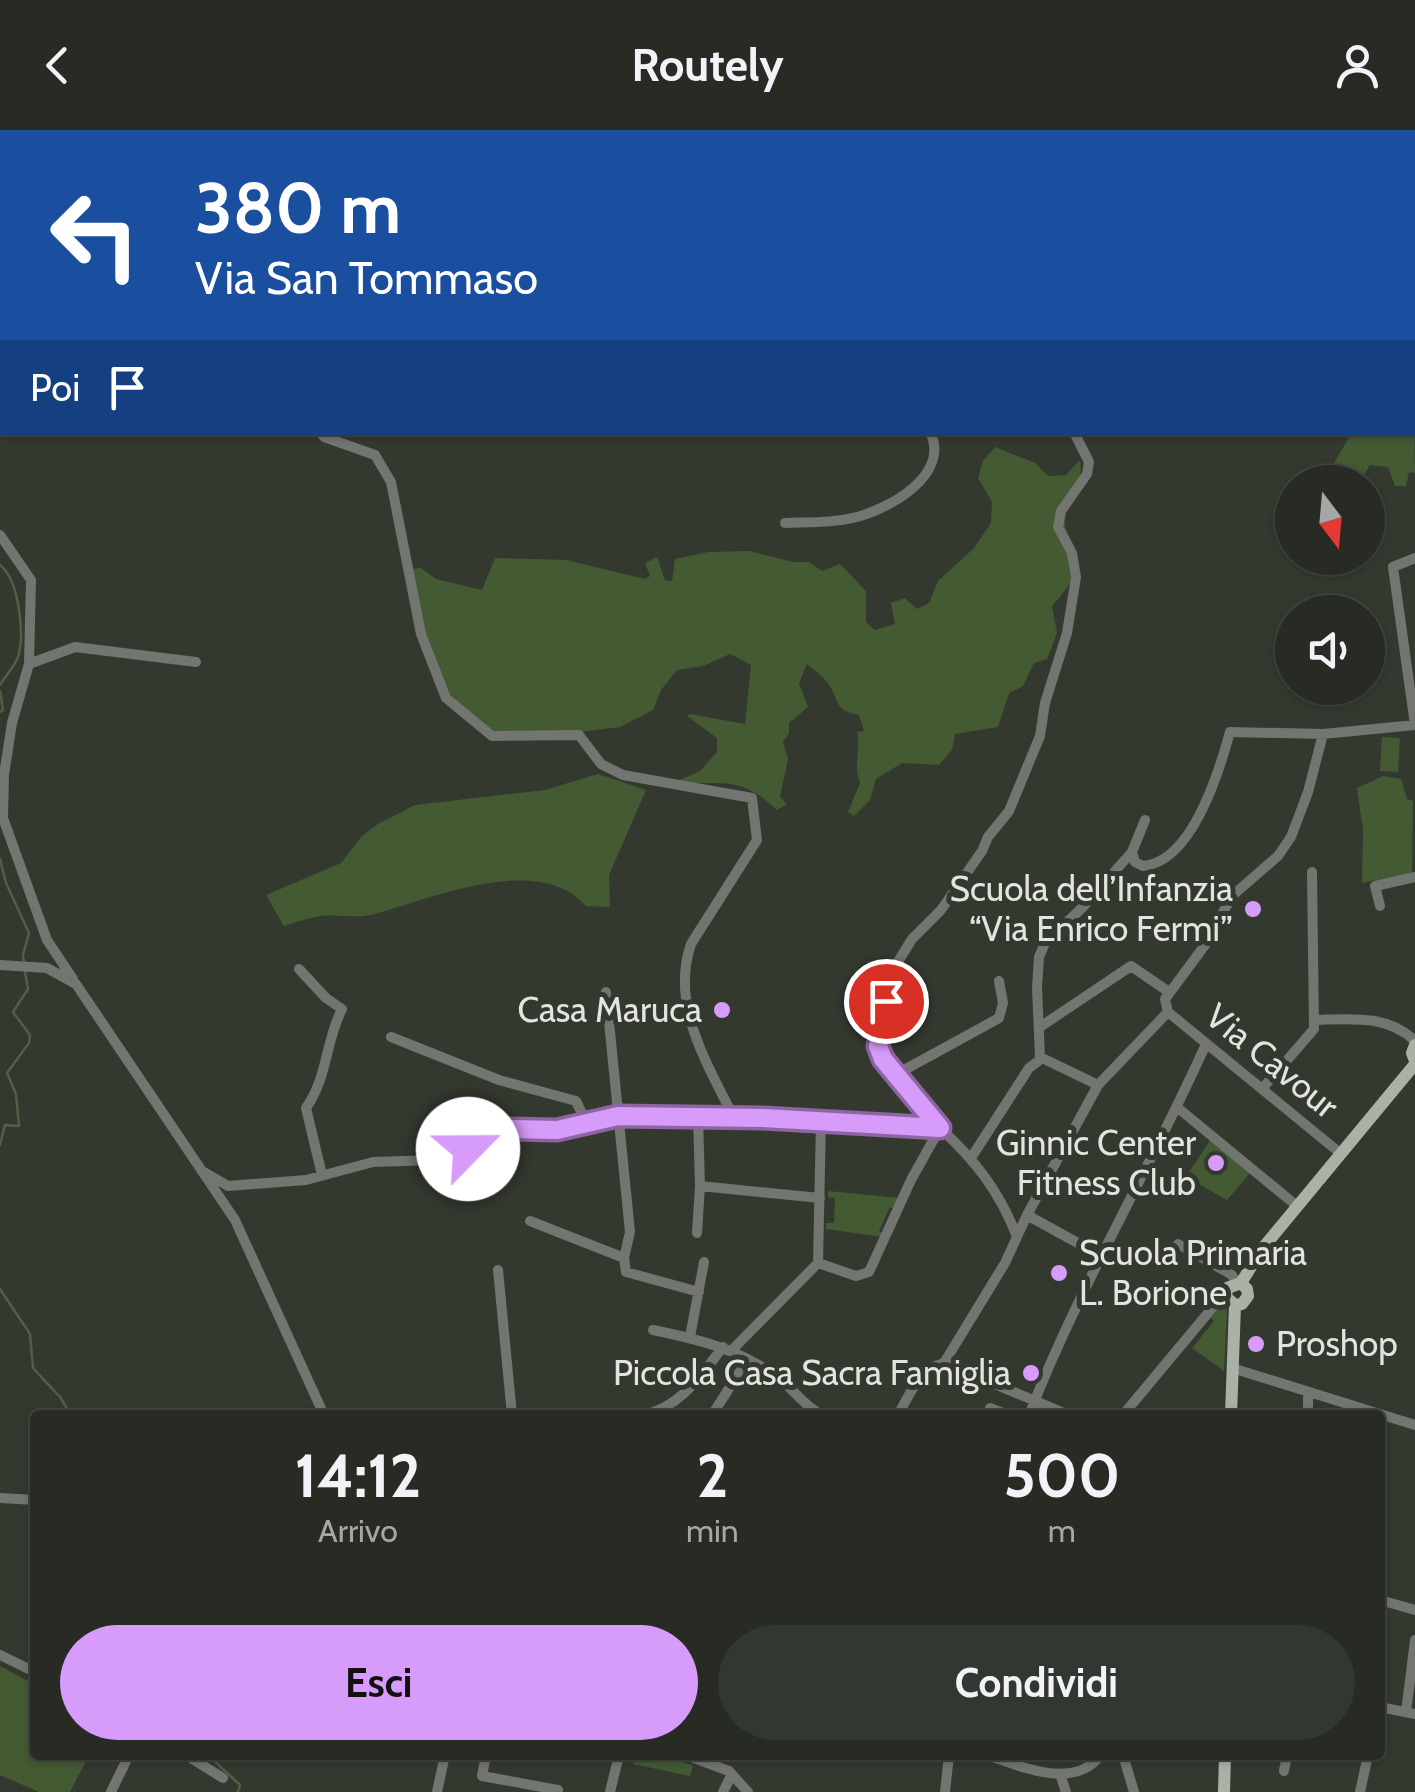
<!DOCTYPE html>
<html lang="it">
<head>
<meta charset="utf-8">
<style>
  body { margin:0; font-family:Cabin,sans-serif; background:#333731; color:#f1f3f6; height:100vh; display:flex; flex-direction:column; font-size:38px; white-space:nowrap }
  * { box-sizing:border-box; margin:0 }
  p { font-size:32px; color:#a4a7a6 }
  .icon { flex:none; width:55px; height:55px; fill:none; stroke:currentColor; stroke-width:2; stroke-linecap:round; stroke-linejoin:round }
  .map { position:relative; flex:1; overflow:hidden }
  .details { position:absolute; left:30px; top:1280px; width:1355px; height:350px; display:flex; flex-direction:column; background:#272b24; border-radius:10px; box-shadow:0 2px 8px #0004,0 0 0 2px #434741 }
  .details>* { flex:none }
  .hud { position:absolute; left:0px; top:0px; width:1415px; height:305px; box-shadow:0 2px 8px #0004,0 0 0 2px #434741; background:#1a4fa0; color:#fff; overflow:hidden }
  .needle { width:65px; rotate:164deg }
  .tools { position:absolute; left:1275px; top:335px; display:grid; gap:20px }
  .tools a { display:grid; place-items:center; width:110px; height:110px; border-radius:50%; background:#272b24; box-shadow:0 2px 8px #0004,0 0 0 2px #434741; font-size:50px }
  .pin { position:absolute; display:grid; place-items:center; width:85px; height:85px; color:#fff; margin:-42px; border:5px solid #fff; border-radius:50%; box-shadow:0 2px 10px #0007 }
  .me { position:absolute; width:110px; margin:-55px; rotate:67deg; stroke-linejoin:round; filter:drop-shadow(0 0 8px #0008) }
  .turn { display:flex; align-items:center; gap:35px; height:210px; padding:0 30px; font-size:45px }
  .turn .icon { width:130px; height:130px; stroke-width:2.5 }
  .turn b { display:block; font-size:70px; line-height:85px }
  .then { display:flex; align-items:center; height:95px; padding:0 30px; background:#0003; gap:20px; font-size:38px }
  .eta { display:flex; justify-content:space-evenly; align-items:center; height:170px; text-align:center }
  .eta b { font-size:60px; font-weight:700; line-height:70px }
  .action { display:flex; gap:20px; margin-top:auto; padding:20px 30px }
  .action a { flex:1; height:115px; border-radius:60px; background:#d79bf9; color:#111; font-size:40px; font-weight:700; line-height:115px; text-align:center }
  .action a+a { background:#333731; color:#f1f3f6 }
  header { display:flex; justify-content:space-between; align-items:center; height:130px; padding:0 30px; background:#272b24; font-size:45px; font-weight:700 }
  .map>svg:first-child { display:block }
</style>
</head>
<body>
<header><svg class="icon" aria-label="back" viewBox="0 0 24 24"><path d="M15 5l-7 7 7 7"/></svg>Routely<svg class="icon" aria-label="person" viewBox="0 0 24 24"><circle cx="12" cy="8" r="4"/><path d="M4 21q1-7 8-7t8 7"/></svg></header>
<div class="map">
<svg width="1415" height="1662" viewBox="0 0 1415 1662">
  <rect width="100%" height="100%" fill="#343930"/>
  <path fill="#435a33" d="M1413,215L1415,343L1409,342L1406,356H1395L1388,337L1370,335L1359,352H1343L1334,333L1351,304L1412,302Z
    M995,317L1035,333L1048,346L1066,345L1080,330C1084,352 1071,362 1066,382C1061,398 1071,406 1075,420C1080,443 1066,461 1052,476L1057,503L1047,529L1034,533L1023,556L1009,563L998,597L955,604L952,620L939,635L902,633L876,649L870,670L854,686L848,682L860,653C853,634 861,622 857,602L864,601L859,585C836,581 840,574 831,558C826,548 815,541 807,534L799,553L808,577L789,593V603L783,612L788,629L780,667L787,674L777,680C756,661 741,652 712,653C701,653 691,654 680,650L700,641L717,622V608L687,586L690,584L745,594L751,535L730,524L703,536L677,540L661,560L653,580L620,597L580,602H491L448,563L426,525L411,439L421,438L436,449L482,460L495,428L566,430L645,449L650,446L645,433L657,427L665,450L672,451L675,429L708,422L749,421L793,432H809L822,441L840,434L866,461V492L875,500L895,494L891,473L905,468L917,479L929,473L938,451L974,418L991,393L992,372L978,348L983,331Z
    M1382,607L1400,608L1398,642L1380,641Z
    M598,644L646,660L609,745L610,777L586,776C538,722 433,768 375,784C358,789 339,784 321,786C309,788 296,792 284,796L266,765L341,733L362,706L378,694L415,675L545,660Z
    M1383,646L1401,649L1407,669L1413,671L1412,743L1362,753L1363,700L1357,658Z
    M1211,1009L1250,1043L1227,1070L1186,1047Z
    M828,1061L899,1068L896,1079L890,1077L879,1101L884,1104L883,1107L826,1099V1093H834L835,1068L828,1067Z
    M1225,1178L1227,1181L1224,1241L1192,1218L1214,1191L1211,1188L1218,1179Z
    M0,1536L35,1555V1625H89L70,1662H39L0,1645Z
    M635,1625H655L693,1635L690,1646L633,1634Z"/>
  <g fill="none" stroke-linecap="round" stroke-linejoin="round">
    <path stroke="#515f45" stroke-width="2.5" d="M1412,198L1415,195
      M1412,230L1415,235
      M0,435C19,450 25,504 18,527C15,536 5,546 0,555
      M0,561L3,580L0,582
      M0,729L6,753L29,803L23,825L24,834
      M0,1015L5,995L19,996L16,964L7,943L29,913L30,905L13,882L28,859L25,842
      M0,1159L30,1204L33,1238L60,1267L71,1285
      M208,1625L240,1655L238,1662"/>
    <path stroke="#727570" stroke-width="10" d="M239,0L240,2
      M807,2L809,0
      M320,302L324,307L375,325L391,352L421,504L446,568L492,606L579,605L601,634L623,645L752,668L757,710L691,814C670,875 707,933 733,986
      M785,393C810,392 833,393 857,387C891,378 951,344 930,302
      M0,405L31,450L29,534L12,593L4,645L3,688L47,810L73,849
      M1415,428L1393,437L1415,595
      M29,534L75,517L196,532
      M1145,690L1132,722L1135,732L1143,736C1192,732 1219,642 1230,602L1323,604L1415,595
      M1380,776L1375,756L1415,747
      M0,835L47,838L76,854L235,1090L324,1285
      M299,839L326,868L342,879C325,912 328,947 306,978L322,1045
      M606,862L630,1102L624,1128L626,1142L699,1162
      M1168,882L1165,869L1205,815L1232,766L1278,726L1291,707L1308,662L1323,604
      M1168,882L1340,1023
      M1314,890C1349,889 1388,884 1415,911
      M1040,897L1131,836L1169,862
      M391,907L499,950L576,971L587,994
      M895,945L999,888L1003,873L999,851
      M1098,955L1040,927L1037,858L1039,827L1045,813L1083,777L1132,722
      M1262,959L1314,899L1312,742
      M1178,978L1297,1076
      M971,1028L1029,938L1041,929
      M204,1042L228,1056L306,1050L373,1032L436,1030L510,999L557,1000L618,986H733L940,998C975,1030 1000,1062 1017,1107
      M700,1056L820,1068
      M1027,1085L1103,1127
      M530,1091L624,1128
      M697,1103L700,1056L698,987
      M1178,1114L1232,1145L1236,1153
      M818,1133L856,1146L869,1142L911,1050L940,998L883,929L878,916L891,843L912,809L941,780L982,721L988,707L1009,681L1040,606L1045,573L1067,503L1076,447L1072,423L1058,397L1061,381L1087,344L1089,332L1074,302
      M498,1140L512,1285
      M653,1200C697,1209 738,1219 776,1246C793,1258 803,1276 823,1285
      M690,1207L704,1132
      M732,1220L818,1133L821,990
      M944,1233L1005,1133L1027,1085L1098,955L1168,882
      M1232,1238L1415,1295
      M990,1278L1008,1285
      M643,1285C680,1278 701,1245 723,1217
      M712,1285L748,1229
      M898,1285C910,1264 919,1239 944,1233L1069,1285
      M1029,1285C1079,1157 1150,1039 1206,914
      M1123,1285L1213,1177L1226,1167
      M1308,1285V1262
      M0,1368L35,1370
      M1380,1470L1415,1480
      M0,1525L35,1542
      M1380,1577L1415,1584
      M1406,1582L1415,1510
      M186,1625L223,1648
      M486,1625L482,1646L558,1660
      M686,1625L729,1641L748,1662
      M986,1625C1022,1636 1073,1661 1101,1625
      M1123,1625L1134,1662
      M1284,1641L1287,1625
      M1060,1644L1066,1662
      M111,1662L129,1625
      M437,1662L445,1625
      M610,1662L619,1625
      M723,1662L732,1644
      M945,1662L949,1625
      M1360,1662L1368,1625"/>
    <path stroke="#acb1a8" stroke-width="12" d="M1368,0L1369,2
      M1412,89L1415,93
      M1415,915L1412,923L1415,931
      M1241,1153L1247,1159L1248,1166L1242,1174L1235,1175L1226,1167L1227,1158L1241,1153L1262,1119L1415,934
      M1231,1285L1235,1175
      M1224,1662L1225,1625"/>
  </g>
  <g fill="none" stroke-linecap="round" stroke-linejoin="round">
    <defs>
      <path id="route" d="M468,1019L510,999L557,1000L618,986L763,988L940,998L883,929L878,916L886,871"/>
    </defs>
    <use href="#route" stroke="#8c65a2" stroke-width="25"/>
    <use href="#route" stroke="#d79bf9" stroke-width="18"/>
  </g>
  <g fill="#d79bf9" stroke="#343930" stroke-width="4">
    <circle cx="1253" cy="779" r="10"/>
    <circle cx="722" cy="880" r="10"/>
    <circle cx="1216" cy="1033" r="10"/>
    <circle cx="1059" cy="1143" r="10"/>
    <circle cx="1256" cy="1214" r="10"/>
    <circle cx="1031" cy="1243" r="10"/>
  </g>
  <g text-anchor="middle" stroke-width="10" stroke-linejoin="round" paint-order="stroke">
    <g font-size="35" fill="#e2e5df" stroke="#343930" text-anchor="end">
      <text x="1233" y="771">Scuola dell’Infanzia<tspan x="1233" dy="40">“Via Enrico Fermi”</tspan></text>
      <text x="702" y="892">Casa Maruca</text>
      <text x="1196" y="1025">Ginnic Center<tspan x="1196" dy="40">Fitness Club</tspan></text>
      <text x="1079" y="1135" text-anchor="start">Scuola Primaria<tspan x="1079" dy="40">L. Borione</tspan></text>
      <text x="1276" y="1226" text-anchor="start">Proshop</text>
      <text x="1011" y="1255">Piccola Casa Sacra Famiglia</text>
    </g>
    <g font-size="35" fill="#e2e5df" stroke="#343930">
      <text transform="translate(1272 931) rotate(39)" y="12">Via Cavour</text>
    </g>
  </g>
</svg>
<div class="tools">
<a><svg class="needle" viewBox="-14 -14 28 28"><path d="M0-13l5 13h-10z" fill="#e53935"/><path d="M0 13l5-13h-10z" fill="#a4a7a6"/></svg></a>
<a><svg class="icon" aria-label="sound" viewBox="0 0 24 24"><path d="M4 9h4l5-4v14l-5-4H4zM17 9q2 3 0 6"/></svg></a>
</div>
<div class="pin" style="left:886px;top:871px;background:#d93025"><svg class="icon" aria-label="arrive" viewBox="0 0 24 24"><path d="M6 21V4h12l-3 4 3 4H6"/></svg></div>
<svg class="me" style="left:468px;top:1019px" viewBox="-20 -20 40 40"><circle r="19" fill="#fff"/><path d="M0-13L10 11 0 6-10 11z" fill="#d79bf9"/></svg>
<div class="hud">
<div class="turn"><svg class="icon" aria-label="left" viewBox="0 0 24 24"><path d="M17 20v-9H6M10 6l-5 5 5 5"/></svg><div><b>380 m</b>Via San Tommaso</div></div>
<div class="then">Poi<svg class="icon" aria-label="arrive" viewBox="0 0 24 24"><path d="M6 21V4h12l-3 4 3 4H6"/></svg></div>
</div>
<section class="details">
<div class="eta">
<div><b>14:12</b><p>Arrivo</p></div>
<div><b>2</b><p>min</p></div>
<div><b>500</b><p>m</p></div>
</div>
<div class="action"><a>Esci</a><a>Condividi</a></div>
</section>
</div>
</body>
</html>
